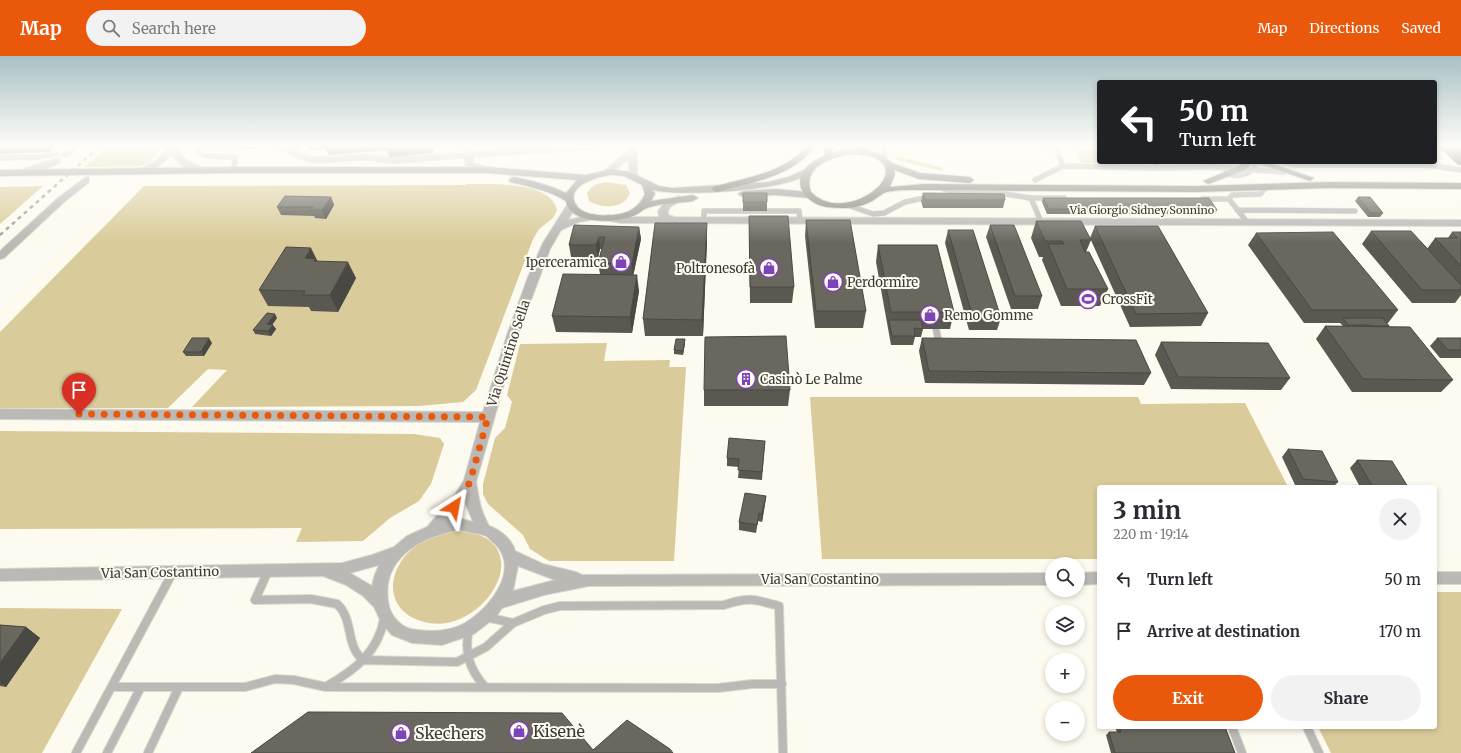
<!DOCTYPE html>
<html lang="en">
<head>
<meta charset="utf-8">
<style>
  body { margin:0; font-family:Merriweather,serif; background:#f2f2f3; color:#2b2b33; height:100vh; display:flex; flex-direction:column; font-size:15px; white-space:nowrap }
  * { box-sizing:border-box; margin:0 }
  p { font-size:13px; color:#7c7c81 }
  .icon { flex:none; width:22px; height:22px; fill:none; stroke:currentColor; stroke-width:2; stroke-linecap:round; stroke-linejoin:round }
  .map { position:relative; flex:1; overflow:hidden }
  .drawer { position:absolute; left:1097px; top:429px; width:340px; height:244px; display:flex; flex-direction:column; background:#fff; border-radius:4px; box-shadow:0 2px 6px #0003 }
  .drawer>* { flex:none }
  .banner { position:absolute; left:1097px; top:24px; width:340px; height:84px; border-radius:4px; box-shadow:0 2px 6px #0003; background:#202124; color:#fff; overflow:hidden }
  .tools { position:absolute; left:1045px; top:501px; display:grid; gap:8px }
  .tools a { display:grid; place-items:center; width:40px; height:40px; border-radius:50%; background:#fff; box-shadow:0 2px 6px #0003; font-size:20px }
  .pin { position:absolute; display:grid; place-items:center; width:34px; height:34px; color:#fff; margin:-41px -17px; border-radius:50% 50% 50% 0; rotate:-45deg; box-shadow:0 0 4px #0007 }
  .pin .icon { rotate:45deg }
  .me { position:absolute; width:44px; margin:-22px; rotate:34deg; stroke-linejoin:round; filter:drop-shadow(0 0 3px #0008) }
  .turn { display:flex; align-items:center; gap:14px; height:84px; padding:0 16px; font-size:18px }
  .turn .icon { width:52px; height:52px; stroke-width:2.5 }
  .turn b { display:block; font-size:28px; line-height:34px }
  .round { display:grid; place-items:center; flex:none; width:42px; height:42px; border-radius:21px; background:#f2f2f3 }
  .overview { display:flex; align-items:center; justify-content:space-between; height:68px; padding:0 16px }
  h1 { font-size:24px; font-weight:700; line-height:30px }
  .button { display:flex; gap:8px; margin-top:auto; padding:8px 16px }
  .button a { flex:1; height:46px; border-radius:24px; background:#ea580c; color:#fff; font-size:16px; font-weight:700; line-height:46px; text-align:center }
  .button a+a { background:#f2f2f3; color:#2b2b33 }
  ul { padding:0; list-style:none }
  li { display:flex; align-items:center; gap:12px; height:52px; padding:0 16px }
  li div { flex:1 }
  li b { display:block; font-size:15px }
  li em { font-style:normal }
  header { display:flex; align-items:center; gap:24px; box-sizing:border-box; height:56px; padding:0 20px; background:#ea580c; color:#fff }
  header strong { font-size:19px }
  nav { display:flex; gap:22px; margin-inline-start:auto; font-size:14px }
  .search { width:280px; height:36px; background:#f2f2f3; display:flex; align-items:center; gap:10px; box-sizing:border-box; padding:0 14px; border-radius:22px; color:#7c7c81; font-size:15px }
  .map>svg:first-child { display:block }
</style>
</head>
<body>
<header>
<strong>Map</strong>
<div class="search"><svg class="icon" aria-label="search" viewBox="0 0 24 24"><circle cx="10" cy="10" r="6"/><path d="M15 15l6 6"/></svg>Search here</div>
<nav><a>Map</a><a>Directions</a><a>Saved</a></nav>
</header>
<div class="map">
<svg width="1461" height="697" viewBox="0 0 1461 697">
  <rect width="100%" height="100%" fill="#fdfaef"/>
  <path fill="#dacb9a" d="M109,90H162L149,107L140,110L85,111Z
    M1074,93H1099V106L1117,107H1084L1080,105Z
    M607,126L626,129L630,137C625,153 601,153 589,145L587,137C592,129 598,127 607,126Z
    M467,128C491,128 551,125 557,154L553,162L539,173L533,183L476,334L463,346L419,350L192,351L227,314L208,313L168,352H0V276L144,130L466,129Z
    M43,130L0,168V131Z
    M607,287L604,305L670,304L669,311H686L674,505H549L530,493L523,479L488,448L483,438V428L495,382L505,372L512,346L507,339L520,288Z
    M810,341H1138L1141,348L1245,347L1288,431H1099V503H822Z
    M0,375L414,378L440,382L444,388L431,428L419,445L390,462L363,485L296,486L302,472L0,473Z
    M456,474C546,481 484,582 424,566C389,557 384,523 407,498C420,484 438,478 456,474Z
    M1435,536H1461V697H1331L1318,671H1435Z
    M0,552L122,553L42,697H0Z"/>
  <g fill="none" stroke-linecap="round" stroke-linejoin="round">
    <path stroke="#e8d38c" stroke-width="3.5" d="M874,90L877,91
      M897,102L941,113"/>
    <defs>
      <path id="lane-far2" d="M198,90L197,96L208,100L235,101L234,114
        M883,90L886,105
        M1040,90H1055L1063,110
        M0,102L38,101L56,98
        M1155,106L1158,112L1213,111L1284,116
        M1284,106L1295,109H1427L1461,114
        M1225,117C1235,121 1245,120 1254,113L1255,106
        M1035,124L1063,110L1158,112
        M944,133L959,137L1005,138L1031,142H1064
        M1028,142H1031L1041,166
        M1203,143H1229
        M1229,143L1232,139L1260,138L1267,130
        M1229,143L1247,166
        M850,150L873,158L884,157L905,146L929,141
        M1237,154L1355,155
        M704,164V155H799L800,165"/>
      <path id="lane-far1" d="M936,273L938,282"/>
      <path id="lane" d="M268,515L255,544L311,543L337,548C354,563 345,589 363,604L457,606L486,591L513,567L544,554L560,550L724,549C749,541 754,543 779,550L783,697
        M486,561L513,567
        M469,573C464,596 469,613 485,631
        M327,630C355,614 378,596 384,563
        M112,631H245L275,623L294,624L326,631L718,632L752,628H782
        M1232,671L1242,697
        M1307,671L1319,697
        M76,697L173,516
        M107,697L141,631
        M148,697L179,631"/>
      <path id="street" d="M71,90H81L67,101H61V97Z
        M169,90H178C183,104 190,107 204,112V116C192,119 177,108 172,97C165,105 152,119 141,117V113L158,103Z
        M273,90H298L295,92L299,97L314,101L364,98L392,101L463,97V90H471L472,96L563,90H604L600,93L473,101V107L490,112L491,114L487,117L466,110L464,102C441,103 417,106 394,107C383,107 373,104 363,104C337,104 308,114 287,95H280Z
        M629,90L637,91V122L634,123L630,120L628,103L610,119H604V115L629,94Z
        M57,102L60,103V107L46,113L20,119L16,116Z
        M86,121L89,122V126L64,146L4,202L0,203V195L58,142Z
        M679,140L684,143L670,151L668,155V159L675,161L1461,164V170L621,167L604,164L602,162L607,159L621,161H659L658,155L664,147Z
        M572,146L577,149L568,164L593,158L598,161L596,163L579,166L561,174L550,193L518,279L476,426C480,447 479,450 489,470C499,473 513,484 515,495L543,508L576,516L582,519L1052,517V529L589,530L544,539L502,552L496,561L474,578L442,589L412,587L392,579L382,568L374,551L363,540L346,529L323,520L0,525V513L342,507L372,499L394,491L407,480L427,471L455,439L464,424L480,366L0,363V353L483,356L507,279L528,221L543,187L567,149ZM465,446L473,466L459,462L449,464ZM459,474C467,476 478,477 486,480C489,482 492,486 495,488C521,514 489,553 465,567C449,576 428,576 411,573C401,571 391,560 389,550C379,504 419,481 459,474ZM379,509L374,521L372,530L350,517ZM518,510L555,524L513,535Z
        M1099,516V528L1078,529V517Z
        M1435,516H1461V528H1435Z"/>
      <path id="secondary" d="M234,111H487L586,119L612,113L630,116L659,130L672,132L768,126L788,121L808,112L812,115C794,135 679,141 653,134L655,138L651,145L693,139L698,142L693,145C679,147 661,147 647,152C643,153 640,157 637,158C632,161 627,162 622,163C606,167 569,166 566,145C548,134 530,131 510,126L509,124L513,121C532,124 549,129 566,137L577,124L487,117H234L0,120V114ZM612,119L624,120L642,129L645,138C642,145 638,150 631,154C619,161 585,163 576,149C564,129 600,120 612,119Z
        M776,133L809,136L814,139L809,142L776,139L743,141L738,138L743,135Z"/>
      <path id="primary" d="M855,92L879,97L892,107L920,117L970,121L974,124L970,127L919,123L894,114L895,118L890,131L924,128L1196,130L1330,126L1461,127V133L1330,132L1196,136L924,134C914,134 893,133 884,137C881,138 876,143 872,145C858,153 843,153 827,151C806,148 789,126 809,109C822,98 839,94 855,92ZM855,98C861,99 868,99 873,101C915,118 843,170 811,136C802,109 834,100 855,98Z
        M1244,106H1253L1245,114L1211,127L1208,128L1203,125L1239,110Z
        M1254,106H1267L1314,122L1310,125L1307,124Z"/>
      <path id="highway" d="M807,90H815C793,121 750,127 716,136L711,133L713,131C744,122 785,117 807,90Z
        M825,90H833L831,102L828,103L824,100Z
        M853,90H862L868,95L867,97H861Z"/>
    </defs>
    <use href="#lane-far2" stroke="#dad7ce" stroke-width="6"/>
    <use href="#lane-far1" stroke="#dad7ce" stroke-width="8"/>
    <use href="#lane" stroke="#dad7ce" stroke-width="10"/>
    <use href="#street" stroke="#dad7ce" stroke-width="2"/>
    <use href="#secondary" stroke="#dad7ce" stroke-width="2"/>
    <use href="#primary" stroke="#dad7ce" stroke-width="2"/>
    <use href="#highway" stroke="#dad7ce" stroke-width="2"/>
    <use href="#lane-far2" stroke="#bab9b5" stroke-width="5"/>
    <use href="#lane-far1" stroke="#bab9b5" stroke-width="6"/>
    <use href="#lane" stroke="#bab9b5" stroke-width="8"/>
    <use href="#street" fill="#bab9b5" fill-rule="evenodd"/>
    <use href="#secondary" fill="#9b9993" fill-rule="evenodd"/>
    <use href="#primary" fill="#85837b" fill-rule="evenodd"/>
    <use href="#highway" fill="#726f67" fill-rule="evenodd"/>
    <path stroke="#a19f97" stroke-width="2.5" stroke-dasharray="4 4" stroke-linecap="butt" d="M0,179L100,90"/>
  </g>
  <path fill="#5a5951" d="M0,90H55L49,96L0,98Z
    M201,90H259L256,93L201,91Z
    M308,90H434L433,97L390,101L387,94L329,99L326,93L310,94Z
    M497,90H548L498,94Z
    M1438,90H1461V109H1458Z
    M743,137L767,146V155H743Z
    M923,137L1005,144L1003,152H923L921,145Z
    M331,141L334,149L326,163L315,162L314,160L281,159L277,151Z
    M1358,141L1383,157L1380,161H1368L1355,145Z
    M1043,142L1217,154L1215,158H1047L1042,146Z
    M749,160L794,231L792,247H750Z
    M806,164L866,255L863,272H815L805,180Z
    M1036,165L1091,184L1086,196L1108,233L1100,250H1061L1042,204L1043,201H1039L1031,182Z
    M574,169L639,171L641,183L633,219L639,235L632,277L556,276L552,260L600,218L598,207L602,193H600L598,202L571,201L569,189Z
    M990,169L1042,240L1038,253H1011L986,181Z
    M1095,170L1208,257L1201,270L1130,271L1090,182Z
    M948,174L1001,262L997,274H969L945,187Z
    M1371,175L1427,193L1435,182H1448L1452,176H1461V239L1455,247H1412L1362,188Z
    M1256,177L1398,254L1388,267H1386L1389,270L1453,324L1441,336H1352L1316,283L1325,270H1343L1340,267H1304L1248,189Z
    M707,184L703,280H645L643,263Z
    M878,189L954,256L950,273H923L921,281H915L913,289H891L876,206Z
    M318,206L356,222L338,256L311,255L309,251L268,250L259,234Z
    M277,262L272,269L276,273L271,280L255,278L253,274Z
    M922,282L1151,317L1144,329L925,327L919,295Z
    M1437,282H1461V302H1440L1430,290Z
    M1161,286L1290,322L1281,334L1171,333L1155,299Z
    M212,287L204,300H186L183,296Z
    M685,287L683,299L674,298V294Z
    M704,334H790L788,350H704Z
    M765,385L762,424L738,422L739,411L727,410V402Z
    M1288,393L1338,426L1333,431H1296L1282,401Z
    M1357,404L1408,431H1360L1350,412Z
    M766,440L765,448L762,466L758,465L756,477L739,474V466Z
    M0,569L26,571L40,582L6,631L0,630Z
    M1115,671H1225L1235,697H1111L1106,679L1109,676H1117Z"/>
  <path fill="#4a4842" d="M44,90H55L49,96Z
    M255,90H259L256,93Z
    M431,90H434L433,97Z
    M331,141L334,149L326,163L322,154Z
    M707,167V184L703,280L702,264Z
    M639,171L641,183L633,221L632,208Z
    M599,181L600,193L598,202L596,189Z
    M311,192L319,208L305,202Z
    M348,206L356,222L338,256L330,239Z
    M637,219L639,235L632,277L630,261Z
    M275,258L277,262L269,273L267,268Z
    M273,269L276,273L271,280L268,275Z
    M209,282L212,287L204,300L201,296Z
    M685,283V287L683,299V295Z
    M766,440L765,448L762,466V458Z
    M26,571L40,582L6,631L0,627V607Z"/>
  <path fill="#69675e" stroke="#4a4842" d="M326,90H342L326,91Z
    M388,90H423L387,93Z
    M1452,90H1461V98Z
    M743,137H767V146H743Z
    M923,137L1004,138L1005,144H925Z
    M285,140L331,141L322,154H311L313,151H277Z
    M1358,141H1370L1383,157H1371Z
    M1043,142H1209L1217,154L1049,153Z
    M749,160H788L794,231H750Z
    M806,164H850L866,255H816Z
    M1036,165H1081L1091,184H1080L1085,196H1089L1108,233H1067L1048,188H1064L1062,185H1045Z
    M655,167H707L702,264L643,263Z
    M574,169L639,171L632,208L598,207L605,181H599L596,189H569Z
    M990,169H1014L1042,240H1015Z
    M1095,170H1158L1208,257L1136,258Z
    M948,174H973L1001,262H973Z
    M1371,175H1411L1461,229V234H1422Z
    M1333,176L1398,254H1312L1256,177Z
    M1452,176H1461V210L1435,182H1458Z
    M878,189H937L954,256H891Z
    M286,191L311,192L305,202L316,203L314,205L348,206L330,239H303L305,235L259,234Z
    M563,218L637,219L630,261L552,260Z
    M267,257L275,258L267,268L273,269L268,275L253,274Z
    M1343,262H1383L1389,270H1372L1371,269H1348Z
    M889,264H921L923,273L914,272L915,280H892Z
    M1325,270L1410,271L1453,324L1363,323Z
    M786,280L790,334H704L705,281Z
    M192,282H209L201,296H183Z
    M922,282L1136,284L1151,317L929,315Z
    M1437,282H1461V294H1448Z
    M676,283H685L683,295L674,294Z
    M1161,286L1268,287L1290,322L1178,321Z
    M729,382L765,385L762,416L738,414L739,403L727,402Z
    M1288,393L1322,395L1338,426L1303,423Z
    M1357,404L1392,405L1408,431H1373Z
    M745,437L766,440L762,458L759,457L757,469L739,466Z
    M0,569L26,571L0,607Z
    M308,656L562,657L593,694L627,664L670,693L673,697H251Z
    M1119,671H1225L1235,697H1115L1109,676H1121Z"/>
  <linearGradient id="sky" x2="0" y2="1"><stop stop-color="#a8c0c3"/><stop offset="0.48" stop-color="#fefdf8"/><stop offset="1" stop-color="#fefdf8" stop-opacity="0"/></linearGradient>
  <rect width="1461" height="187" fill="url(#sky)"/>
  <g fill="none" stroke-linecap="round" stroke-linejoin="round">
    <path stroke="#ea580c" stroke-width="7" stroke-dasharray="0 12.6" d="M79,358L488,361L470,426L454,451"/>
  </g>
  <defs>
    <symbol id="shop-ring" viewBox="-11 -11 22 22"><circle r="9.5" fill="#fdfaef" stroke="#7d43b9" stroke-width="1.5"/><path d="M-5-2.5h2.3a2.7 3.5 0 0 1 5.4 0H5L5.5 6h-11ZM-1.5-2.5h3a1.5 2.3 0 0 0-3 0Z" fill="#7d43b9"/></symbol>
    <symbol id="stadium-ring" viewBox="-11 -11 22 22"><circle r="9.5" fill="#fdfaef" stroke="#7d43b9" stroke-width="1.5"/><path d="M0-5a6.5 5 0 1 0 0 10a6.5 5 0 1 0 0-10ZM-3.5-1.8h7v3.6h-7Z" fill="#7d43b9"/></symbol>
    <symbol id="building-ring" viewBox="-11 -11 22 22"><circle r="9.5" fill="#fdfaef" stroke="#7d43b9" stroke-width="1.5"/><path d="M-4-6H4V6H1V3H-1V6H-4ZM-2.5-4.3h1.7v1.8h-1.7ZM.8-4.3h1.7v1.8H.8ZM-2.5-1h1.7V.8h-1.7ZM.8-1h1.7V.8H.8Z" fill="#7d43b9"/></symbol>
  </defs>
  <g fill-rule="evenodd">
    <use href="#shop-ring" x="610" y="195" width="22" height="22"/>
    <use href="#shop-ring" x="758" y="201" width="22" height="22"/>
    <use href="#shop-ring" x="822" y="215" width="22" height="22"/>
    <use href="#stadium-ring" x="1077" y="232" width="22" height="22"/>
    <use href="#shop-ring" x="919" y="248" width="22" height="22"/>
    <use href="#building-ring" x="735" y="312" width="22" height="22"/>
    <use href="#shop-ring" x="508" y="664" width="22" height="22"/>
    <use href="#shop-ring" x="390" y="666" width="22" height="22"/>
  </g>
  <g text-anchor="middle" stroke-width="4" stroke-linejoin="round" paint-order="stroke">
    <g font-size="11" fill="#3b3a36" stroke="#fdfaef">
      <text x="1142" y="158">Via Giorgio Sidney Sonnino</text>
    </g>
    <g font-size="13" fill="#3b3a36" stroke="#fdfaef" text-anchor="start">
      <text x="607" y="211" text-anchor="end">Iperceramica</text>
      <text x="755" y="217" text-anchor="end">Poltronesofà</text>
      <text x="847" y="231">Perdormire</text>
      <text x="1102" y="248">CrossFit</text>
      <text x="944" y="264">Remo Gomme</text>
      <text x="760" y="328">Casinò Le Palme</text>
    </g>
    <g font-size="13" fill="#3b3a36" stroke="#fdfaef">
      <text transform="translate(508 297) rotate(-72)" y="5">Via Quintino Sella</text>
      <text transform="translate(160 516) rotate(-1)" y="5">Via San Costantino</text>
      <text x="820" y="528">Via San Costantino</text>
    </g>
    <g font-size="16" fill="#3b3a36" stroke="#fdfaef" text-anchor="start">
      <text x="533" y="681">Kisenè</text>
      <text x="415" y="683">Skechers</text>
    </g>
  </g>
</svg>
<div class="tools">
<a><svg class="icon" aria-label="search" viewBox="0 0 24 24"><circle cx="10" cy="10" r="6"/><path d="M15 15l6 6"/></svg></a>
<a><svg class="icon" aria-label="layers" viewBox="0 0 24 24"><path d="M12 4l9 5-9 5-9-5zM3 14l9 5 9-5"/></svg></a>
<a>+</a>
<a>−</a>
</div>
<div class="pin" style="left:79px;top:358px;background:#d93025"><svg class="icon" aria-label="arrive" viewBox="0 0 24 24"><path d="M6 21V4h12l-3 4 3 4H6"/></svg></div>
<svg class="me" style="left:454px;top:451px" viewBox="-20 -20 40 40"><path d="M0-17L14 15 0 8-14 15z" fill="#ea580c" stroke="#fff" stroke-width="4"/></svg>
<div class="banner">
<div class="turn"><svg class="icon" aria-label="left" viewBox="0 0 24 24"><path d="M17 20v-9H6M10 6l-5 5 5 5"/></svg><div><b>50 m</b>Turn left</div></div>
</div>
<section class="drawer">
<div class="overview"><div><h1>3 min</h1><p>220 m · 19:14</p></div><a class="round"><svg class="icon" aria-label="close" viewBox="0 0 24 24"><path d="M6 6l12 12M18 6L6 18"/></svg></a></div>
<ul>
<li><svg class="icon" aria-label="left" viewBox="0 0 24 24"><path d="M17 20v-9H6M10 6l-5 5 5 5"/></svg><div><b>Turn left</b></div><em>50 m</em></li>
<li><svg class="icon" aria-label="arrive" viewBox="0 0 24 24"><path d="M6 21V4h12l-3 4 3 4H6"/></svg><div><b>Arrive at destination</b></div><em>170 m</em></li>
</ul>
<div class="button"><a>Exit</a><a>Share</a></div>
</section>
</div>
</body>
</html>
